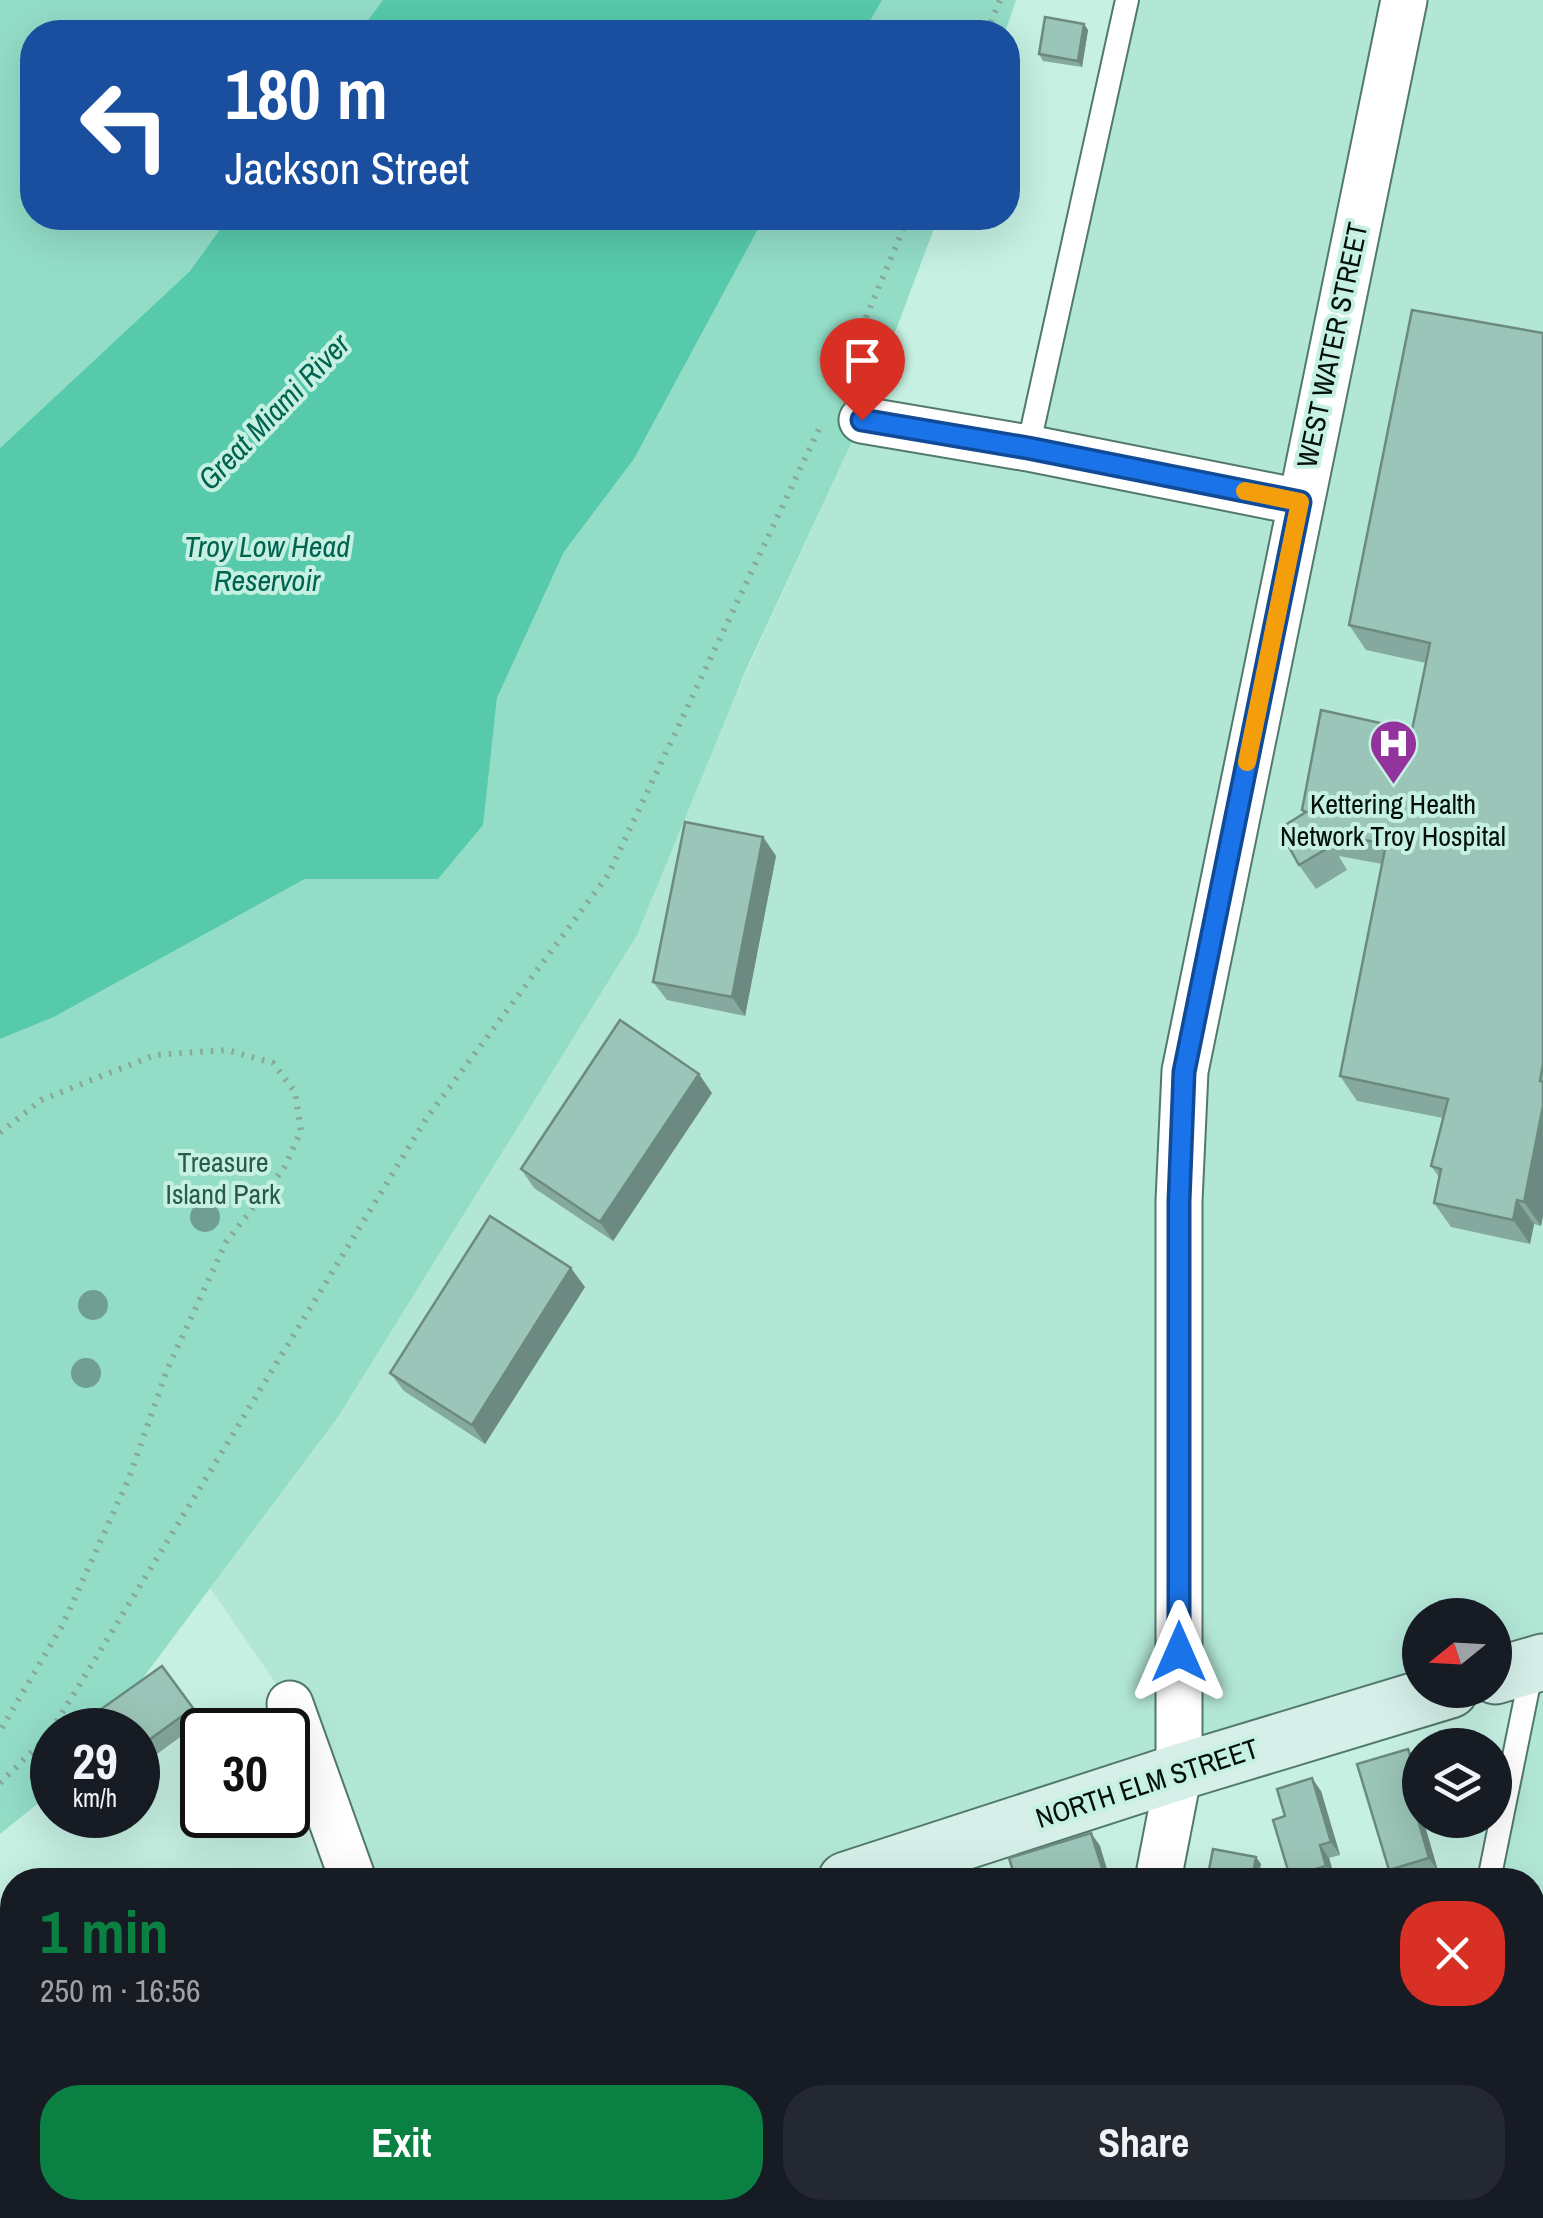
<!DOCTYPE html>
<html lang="en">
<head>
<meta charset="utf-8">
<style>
  body { margin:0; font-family:"Archivo Narrow",sans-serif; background:#242831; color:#f1f3f6; height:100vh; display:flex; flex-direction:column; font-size:38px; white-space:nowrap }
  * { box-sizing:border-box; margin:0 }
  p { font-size:32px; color:#9ea1a6 }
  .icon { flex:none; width:55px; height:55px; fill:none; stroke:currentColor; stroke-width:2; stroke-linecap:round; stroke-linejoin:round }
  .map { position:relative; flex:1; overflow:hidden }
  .drawer { position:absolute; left:0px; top:1868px; width:1545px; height:352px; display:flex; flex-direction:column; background:#171b24; border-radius:40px 40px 0 0; box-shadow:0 10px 40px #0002 }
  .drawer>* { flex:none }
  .hud { position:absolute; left:20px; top:20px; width:1000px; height:210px; border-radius:40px; box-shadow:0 10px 40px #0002; background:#1a4fa0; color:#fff; overflow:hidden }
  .needle { width:65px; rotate:252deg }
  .tools { position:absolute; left:1402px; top:1598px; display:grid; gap:20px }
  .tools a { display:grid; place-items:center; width:110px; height:110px; border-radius:50%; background:#171b24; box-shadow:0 10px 40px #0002; font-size:50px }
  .speed { position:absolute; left:30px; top:1708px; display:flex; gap:20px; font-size:50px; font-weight:700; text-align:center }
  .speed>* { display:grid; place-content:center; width:130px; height:130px; border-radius:50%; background:#171b24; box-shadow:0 10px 40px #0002; line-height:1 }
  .speed small { font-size:25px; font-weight:400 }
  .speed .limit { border:5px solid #111; border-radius:15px; background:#fff; color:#111 }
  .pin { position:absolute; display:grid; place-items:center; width:85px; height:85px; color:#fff; margin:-102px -42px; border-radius:50% 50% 50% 0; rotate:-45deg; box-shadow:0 0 10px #0007 }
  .pin .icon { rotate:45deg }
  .me { position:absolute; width:110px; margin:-55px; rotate:0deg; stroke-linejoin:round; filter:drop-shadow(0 0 8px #0008) }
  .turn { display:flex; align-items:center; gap:35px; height:210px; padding:0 40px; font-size:45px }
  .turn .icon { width:130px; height:130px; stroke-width:2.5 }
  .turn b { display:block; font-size:70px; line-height:85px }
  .round { display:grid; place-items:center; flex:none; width:105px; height:105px; border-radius:40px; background:#242831 }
  .headline { display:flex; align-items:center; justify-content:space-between; height:170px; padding:0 40px }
  h1 { font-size:60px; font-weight:700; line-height:75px; color:#0b8043 }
  .action { display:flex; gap:20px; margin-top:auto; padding:20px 40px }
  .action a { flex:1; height:115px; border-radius:40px; background:#0b8043; color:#fff; font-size:40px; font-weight:700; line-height:115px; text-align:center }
  .action a+a { background:#242831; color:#f1f3f6 }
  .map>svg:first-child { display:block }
</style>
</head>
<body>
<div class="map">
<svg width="1543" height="2218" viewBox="0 0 1543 2218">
  <rect width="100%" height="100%" fill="#c5f0e2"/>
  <path fill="#b2e7d6" d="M1127,0H1543V2218H1421L1423,2208H1532V1880H1489L1532,1666L1495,1676V1615H1420V1690L846,1880H353L290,1704L210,1588L338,1417L594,1003L862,420L1028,448Z"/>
  <path fill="#93ddc7" d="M0,0H383L359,32H32V218H228L190,271L0,448Z
    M882,0H1016L1005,32H864Z
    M764,218H938L862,420L745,672L637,935L338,1417L104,1730H52V1792L0,1834V1039L54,1017L305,879L438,878L482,825L497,698L564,552L634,459Z"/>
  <path fill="#58caac" d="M383,0H882L864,32H359Z
    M228,218H764L634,459L564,552L497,698L483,825L438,879H305L54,1017L0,1039V448L190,271Z"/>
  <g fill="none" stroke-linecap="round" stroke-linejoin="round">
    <defs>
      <path id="lane" d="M1028,448L1127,0
        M1489,1880L1532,1668
        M1532,1930L1543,1913
        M1532,1977L1543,1959
        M1532,2090L1543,2093
        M1532,2116L1543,2119
        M1421,2218L1423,2208"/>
      <path id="street" d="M862,420L1028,448L1300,502
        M290,1704L353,1880
        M1158,1880L1179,1772V1201L1185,1071L1404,0
        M467,2208L470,2218
        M1093,2218L1095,2208"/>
      <path id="secondary" d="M1495,1676L1543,1662
        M846,1880L1179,1772L1450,1690
        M0,2147L12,2143"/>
    </defs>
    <use href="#lane" stroke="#51796d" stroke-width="26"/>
    <use href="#street" stroke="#51796d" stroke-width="49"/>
    <use href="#secondary" stroke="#51796d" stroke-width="59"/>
    <path stroke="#86a89d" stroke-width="6" stroke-dasharray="2.5 8" stroke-linecap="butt" d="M987,32L1000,0
      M837,385L908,218
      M0,1133L41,1100L155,1055L227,1050L273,1063L295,1092L301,1131L284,1168L226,1242L167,1370L129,1478L63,1624L0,1731
      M0,1783L48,1736L426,1119L608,875L819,429"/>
    <use href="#lane" stroke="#fff" stroke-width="22"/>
    <use href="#street" stroke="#fff" stroke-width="45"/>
    <use href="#secondary" stroke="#d6f0e9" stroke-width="55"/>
  </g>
  <g fill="#709e90">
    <circle cx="205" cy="1217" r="15"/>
    <circle cx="93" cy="1305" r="15"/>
    <circle cx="86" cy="1373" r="15"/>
  </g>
  <path fill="#85a99e" d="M1084,24L1088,30L1082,67L1043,61L1039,54Z
    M1543,333V1216L1541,1226L1534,1224L1530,1244L1451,1227L1434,1203L1439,1177L1431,1166L1443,1118L1357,1101L1340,1076L1382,864L1339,856L1347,870L1316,889L1299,865L1304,814L1302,810L1412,730L1426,663L1366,650L1349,625Z
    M763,837L776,856L745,1016L667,1000L653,982Z
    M712,1093L613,1241L534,1188L521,1169Z
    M585,1287L485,1444L404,1391L390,1373Z
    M162,1666L202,1721L138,1768V1730Z
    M1417,1762L1420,1771V1820H1445L1425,1826L1438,1871L1408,1880H1396L1389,1870Z
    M1321,1791L1340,1855L1329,1858L1335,1879L1292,1880L1290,1877L1285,1816Z
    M1091,1833L1100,1846L1110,1880H1016Z
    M12,1946V2071L5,2060L4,1977Z
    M1543,1949V2060L1535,2058L1532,2054V1994Z
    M296,2208H313L299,2212Z
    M1221,2208H1266L1265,2213Z"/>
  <path fill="#6c8a81" d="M1084,24L1088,30L1082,67L1078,61Z
    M763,837L776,856L745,1016L732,997Z
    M699,1074L712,1093L613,1241L600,1222Z
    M1543,1107V1216L1541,1226L1524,1202Z
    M1517,1200L1534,1224L1530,1244L1513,1220Z
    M571,1268L585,1287L485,1444L472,1425Z
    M1408,1749L1417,1762L1420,1771V1779L1416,1773Z
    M1312,1778L1321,1791L1340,1855L1331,1842Z
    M1416,1813L1425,1826L1438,1871L1429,1858Z
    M1091,1833L1100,1846L1110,1880L1103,1871Z
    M1320,1845L1329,1858L1335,1879L1326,1866Z
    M1256,1857L1261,1864L1258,1880H1252Z"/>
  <path fill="#9bc5b8" stroke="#6c8a81" stroke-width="2.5" d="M1045,17L1084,24L1078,61L1039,54Z
    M1412,310L1543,333V1064L1540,1081L1543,1082V1106L1524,1202L1517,1200L1513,1220L1434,1203L1441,1169L1431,1166L1448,1099L1340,1076L1386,844L1322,832L1331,846L1299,865L1279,829L1306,812L1302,810L1321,710L1412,730L1430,643L1349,625Z
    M685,822L763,837L732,997L653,982Z
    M620,1020L699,1074L600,1222L521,1169Z
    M490,1216L571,1268L472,1425L390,1373Z
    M162,1666L193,1708L138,1748V1730H89L83,1722Z
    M1408,1749L1416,1773L1420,1772V1812L1416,1813L1429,1858L1389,1870L1357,1764Z
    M1312,1778L1331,1842L1320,1845L1326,1866L1290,1877L1273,1820L1285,1816L1277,1789Z
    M1091,1833L1103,1871L1079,1878V1880H1016L1009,1858Z
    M1213,1849L1256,1857L1252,1880H1207Z
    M990,1873L993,1880H970Z
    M12,1946V2058L5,2060L0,2046V1978L4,1977L0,1967V1951Z
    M1543,1949V2044L1532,2042V1994Z
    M140,2211L142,2218H117Z"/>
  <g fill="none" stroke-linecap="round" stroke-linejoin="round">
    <defs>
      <path id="route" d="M862,420L1028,448L1300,502L1184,1072L1179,1201V1652"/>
    </defs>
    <use href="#route" stroke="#114b97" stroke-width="25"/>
    <use href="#route" stroke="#1a73e8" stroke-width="18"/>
    <path stroke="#f59e0b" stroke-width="18" d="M1245,491L1300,502L1247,762"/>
  </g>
  <defs>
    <symbol id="hospital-pin" viewBox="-11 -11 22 30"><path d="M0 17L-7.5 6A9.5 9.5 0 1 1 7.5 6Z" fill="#93349e" stroke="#c5f0e2"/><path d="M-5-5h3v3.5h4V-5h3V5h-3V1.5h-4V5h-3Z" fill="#fff"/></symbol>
  </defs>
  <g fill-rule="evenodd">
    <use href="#hospital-pin" x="1366" y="716" width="55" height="75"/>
  </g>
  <g text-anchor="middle" stroke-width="8" stroke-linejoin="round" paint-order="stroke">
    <g font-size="28" fill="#020f0b" stroke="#c5f0e2">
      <text transform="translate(1332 345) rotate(-78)" y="10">WEST WATER STREET</text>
      <text transform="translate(1147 1783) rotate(-18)" y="10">NORTH ELM STREET</text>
    </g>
    <g font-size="28" fill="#020f0b" stroke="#c5f0e2">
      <text x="1393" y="814">Kettering Health<tspan x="1393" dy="32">Network Troy Hospital</tspan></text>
    </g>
    <g font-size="28" fill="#2a5a4d" stroke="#c5f0e2">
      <text x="223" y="1172">Treasure<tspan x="223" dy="32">Island Park</tspan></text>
    </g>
    <g font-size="30" font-style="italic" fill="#006451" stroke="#c5f0e2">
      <text transform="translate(274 412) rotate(-46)" y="10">Great Miami River</text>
      <text x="267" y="557">Troy Low Head<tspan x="267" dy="34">Reservoir</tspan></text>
    </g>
  </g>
</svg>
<div class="tools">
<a><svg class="needle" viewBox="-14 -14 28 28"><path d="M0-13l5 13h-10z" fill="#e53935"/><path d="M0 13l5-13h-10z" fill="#9ea1a6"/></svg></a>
<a><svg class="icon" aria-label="layers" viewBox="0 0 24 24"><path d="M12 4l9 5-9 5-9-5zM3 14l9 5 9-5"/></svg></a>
</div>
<div class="speed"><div>29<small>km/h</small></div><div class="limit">30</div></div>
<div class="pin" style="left:862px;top:420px;background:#d93025"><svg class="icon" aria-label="arrive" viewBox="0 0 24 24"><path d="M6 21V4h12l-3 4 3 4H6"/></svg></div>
<svg class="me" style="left:1179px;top:1652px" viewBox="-20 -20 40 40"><path d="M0-17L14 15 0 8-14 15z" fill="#1a73e8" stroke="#fff" stroke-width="4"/></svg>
<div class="hud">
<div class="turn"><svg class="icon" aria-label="left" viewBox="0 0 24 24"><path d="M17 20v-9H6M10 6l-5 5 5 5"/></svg><div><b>180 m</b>Jackson Street</div></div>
</div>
<section class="drawer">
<div class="headline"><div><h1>1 min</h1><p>250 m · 16:56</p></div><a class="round" style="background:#d93025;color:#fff"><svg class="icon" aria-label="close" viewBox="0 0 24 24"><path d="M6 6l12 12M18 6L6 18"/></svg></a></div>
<div class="action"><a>Exit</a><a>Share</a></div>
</section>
</div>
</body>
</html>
